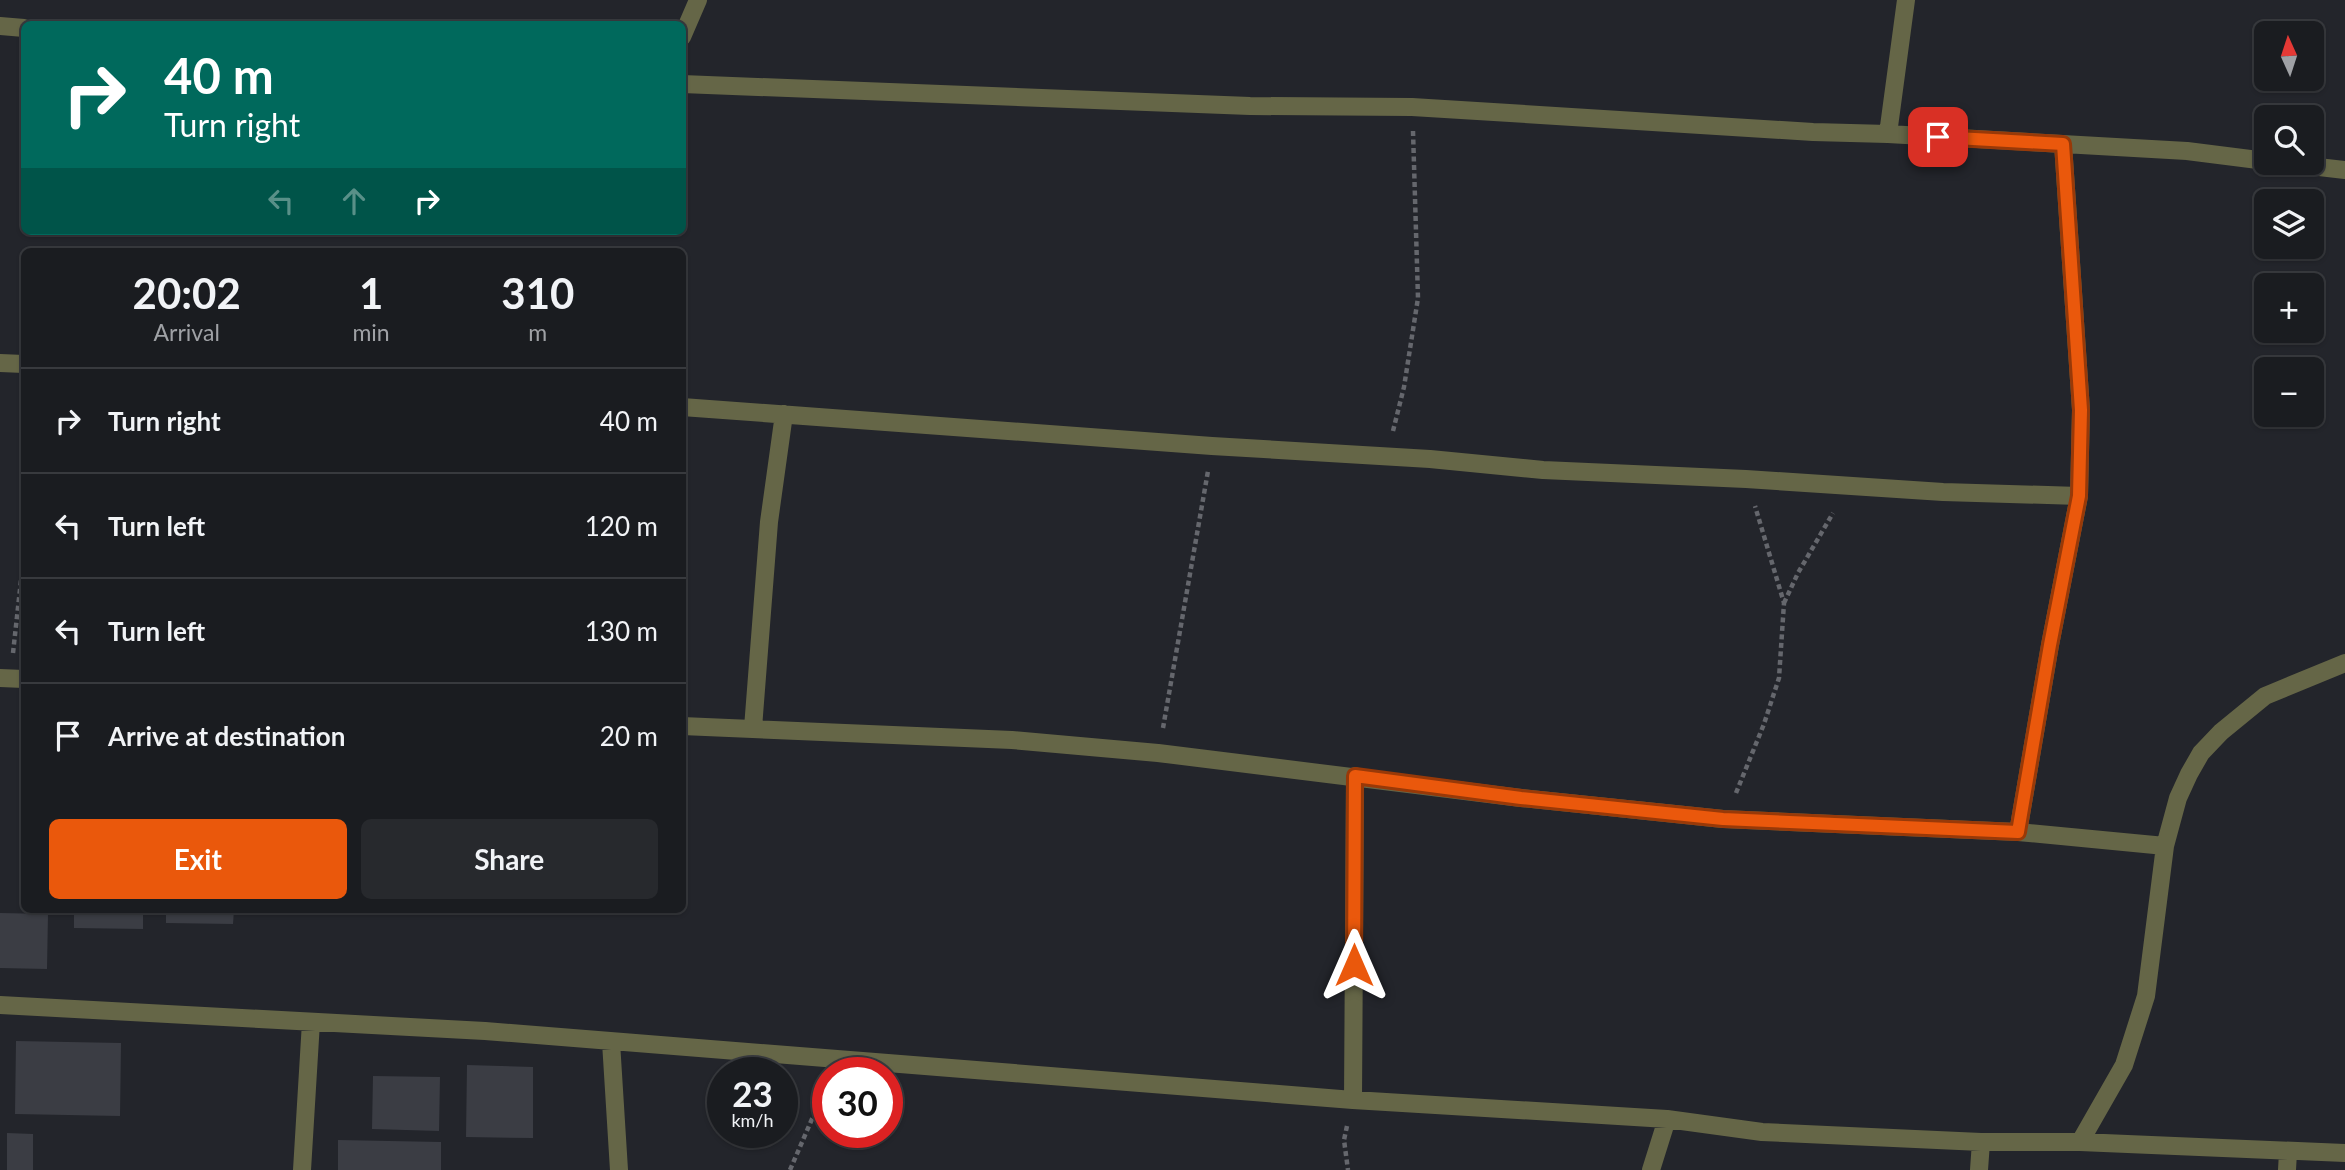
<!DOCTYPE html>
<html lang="en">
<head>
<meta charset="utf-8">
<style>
  body { margin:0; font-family:Lato,sans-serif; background:#27292d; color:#f1f3f6; height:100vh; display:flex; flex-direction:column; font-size:26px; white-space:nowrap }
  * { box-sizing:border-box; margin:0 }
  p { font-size:23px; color:#9fa1a5 }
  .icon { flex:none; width:38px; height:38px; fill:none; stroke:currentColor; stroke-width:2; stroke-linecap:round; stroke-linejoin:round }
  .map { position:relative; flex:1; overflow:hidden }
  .drawer { position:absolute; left:21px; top:248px; width:665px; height:665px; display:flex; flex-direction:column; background:#1a1c20; border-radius:10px; box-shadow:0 2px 5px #0004,0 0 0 2px #383a3e }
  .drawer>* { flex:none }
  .hud { position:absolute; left:21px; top:21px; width:665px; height:214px; border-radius:10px; box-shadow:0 2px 5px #0004,0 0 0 2px #383a3e; background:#00695c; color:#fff; overflow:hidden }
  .needle { width:46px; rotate:357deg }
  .controls { position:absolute; left:2254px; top:21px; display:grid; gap:14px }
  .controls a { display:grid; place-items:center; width:70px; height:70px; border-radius:10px; background:#1a1c20; box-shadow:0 2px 5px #0004,0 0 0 2px #383a3e; font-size:35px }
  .speed { position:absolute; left:707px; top:1057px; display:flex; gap:14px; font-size:35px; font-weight:700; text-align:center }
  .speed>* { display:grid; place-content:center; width:91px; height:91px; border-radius:50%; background:#1a1c20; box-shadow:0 2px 5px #0004,0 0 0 2px #383a3e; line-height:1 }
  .speed small { font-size:18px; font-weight:400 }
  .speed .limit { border:10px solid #d22; background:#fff; color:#111 }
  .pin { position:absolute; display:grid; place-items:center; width:60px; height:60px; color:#fff; margin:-30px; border-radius:14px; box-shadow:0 4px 10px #0006 }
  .me { position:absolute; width:77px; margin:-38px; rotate:0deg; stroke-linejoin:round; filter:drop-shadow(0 0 5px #0008) }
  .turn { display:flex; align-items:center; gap:24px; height:147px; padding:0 28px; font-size:32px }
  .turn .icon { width:91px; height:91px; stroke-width:2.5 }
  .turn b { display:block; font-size:49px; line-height:60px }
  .lanes { display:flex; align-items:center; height:66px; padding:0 28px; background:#0003; justify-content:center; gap:35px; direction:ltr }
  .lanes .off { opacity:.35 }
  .eta { display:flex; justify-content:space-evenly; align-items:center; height:119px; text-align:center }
  .eta b { font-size:42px; font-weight:700; line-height:49px }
  .cta { display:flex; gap:14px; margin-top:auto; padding:14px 28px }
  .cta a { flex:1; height:80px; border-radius:10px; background:#ea580c; color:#fff; font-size:28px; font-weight:700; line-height:80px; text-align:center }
  .cta a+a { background:#27292d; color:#f1f3f6 }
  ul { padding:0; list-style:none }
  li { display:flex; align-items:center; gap:21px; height:105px; padding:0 28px; border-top:2px solid #383a3e }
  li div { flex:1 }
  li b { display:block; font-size:26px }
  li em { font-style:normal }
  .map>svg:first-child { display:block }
</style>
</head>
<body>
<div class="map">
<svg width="2345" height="1170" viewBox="0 0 2345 1170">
  <rect width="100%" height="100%" fill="#23252b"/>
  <path fill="#3b3d44" d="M74,910H143V929L74,928Z
    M166,910H234L233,924L166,923Z
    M0,913L48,914L47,969L0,968Z
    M16,1041L121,1043L120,1116L15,1114Z
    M467,1065L533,1067V1138L466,1137Z
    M373,1076L440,1077L439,1131L372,1129Z
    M7,1133L33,1134V1170H7Z
    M338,1140L441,1142V1170H338Z"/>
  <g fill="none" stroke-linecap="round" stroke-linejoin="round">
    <path stroke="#65676d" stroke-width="4.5" stroke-dasharray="5 3.5" stroke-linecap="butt" d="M1393,431L1404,387L1418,298L1413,131
      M1784,603L1798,573L1833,513
      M13,653L24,553
      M1163,728L1208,471
      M1736,793L1764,724L1779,678L1784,603L1755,506
      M1347,1126L1344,1140L1348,1170
      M790,1170L812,1119L828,1095"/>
    <path stroke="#656647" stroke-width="18" d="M0,26L24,28
      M682,37L698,0
      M682,84L1250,106L1412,107L1813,132L1888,134L2187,151L2266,161
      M1888,134L1906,0
      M2284,163L2345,170
      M0,363L24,364
      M682,407L1212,446L1430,459L1543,470L1746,479L1943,492L2079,496
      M0,678L24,679
      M682,726L1012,740L1158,753L1521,798L1723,819L2018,832L2165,846
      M753,728L769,522L784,414
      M2018,832L2050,645L2079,496L2081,410L2063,144
      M0,1005L485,1031L1353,1100L1667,1119L1762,1132L1981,1142H2080L2345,1153
      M611,1042L619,1170
      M1353,1100L1355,776
      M2080,1142L2124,1065L2146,996L2165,846L2178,798L2189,774L2201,753L2221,732L2265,696L2345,663
      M302,1170L311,1022
      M1651,1170L1667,1119
      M1979,1170L1981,1142
      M2287,1170L2288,1152"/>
  </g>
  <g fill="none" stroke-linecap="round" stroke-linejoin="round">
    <defs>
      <path id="route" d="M1354,965L1355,776L1521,798L1723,819L2018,832L2050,645L2079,496L2081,410L2063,144L1938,137"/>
    </defs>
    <use href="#route" stroke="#983908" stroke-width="18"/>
    <use href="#route" stroke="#ea580c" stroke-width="12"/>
  </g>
</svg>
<div class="controls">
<a><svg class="needle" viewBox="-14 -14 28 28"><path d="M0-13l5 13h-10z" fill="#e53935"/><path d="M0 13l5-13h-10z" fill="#9fa1a5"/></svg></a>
<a><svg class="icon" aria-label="search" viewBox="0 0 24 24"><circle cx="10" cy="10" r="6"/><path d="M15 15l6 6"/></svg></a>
<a><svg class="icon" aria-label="layers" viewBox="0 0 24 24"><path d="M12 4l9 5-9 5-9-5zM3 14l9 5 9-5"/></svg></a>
<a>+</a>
<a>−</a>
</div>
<div class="speed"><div>23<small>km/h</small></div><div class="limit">30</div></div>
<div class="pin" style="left:1938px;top:137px;background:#d93025"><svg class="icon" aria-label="arrive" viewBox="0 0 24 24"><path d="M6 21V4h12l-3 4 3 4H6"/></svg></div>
<svg class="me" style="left:1354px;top:965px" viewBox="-20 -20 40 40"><path d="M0-17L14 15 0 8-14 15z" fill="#ea580c" stroke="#fff" stroke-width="4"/></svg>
<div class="hud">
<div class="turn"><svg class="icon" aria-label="right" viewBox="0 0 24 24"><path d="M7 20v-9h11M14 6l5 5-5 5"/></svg><div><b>40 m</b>Turn right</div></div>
<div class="lanes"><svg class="icon off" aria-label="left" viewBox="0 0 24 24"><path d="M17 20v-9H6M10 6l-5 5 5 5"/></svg><svg class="icon off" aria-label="ahead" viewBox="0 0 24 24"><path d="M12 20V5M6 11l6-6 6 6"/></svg><svg class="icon" aria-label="right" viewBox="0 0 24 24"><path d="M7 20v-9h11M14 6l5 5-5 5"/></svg></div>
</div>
<section class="drawer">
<div class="eta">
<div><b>20:02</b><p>Arrival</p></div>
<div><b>1</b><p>min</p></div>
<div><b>310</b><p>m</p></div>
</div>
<ul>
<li><svg class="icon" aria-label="right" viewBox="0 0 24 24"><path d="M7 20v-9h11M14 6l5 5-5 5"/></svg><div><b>Turn right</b></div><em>40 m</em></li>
<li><svg class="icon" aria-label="left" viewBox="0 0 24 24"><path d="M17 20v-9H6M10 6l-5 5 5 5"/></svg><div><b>Turn left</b></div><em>120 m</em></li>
<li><svg class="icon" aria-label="left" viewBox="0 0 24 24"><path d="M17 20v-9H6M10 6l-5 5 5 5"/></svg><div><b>Turn left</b></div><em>130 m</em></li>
<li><svg class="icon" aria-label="arrive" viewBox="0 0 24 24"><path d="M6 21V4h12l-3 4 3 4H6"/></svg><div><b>Arrive at destination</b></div><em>20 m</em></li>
</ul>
<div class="cta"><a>Exit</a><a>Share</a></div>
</section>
</div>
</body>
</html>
